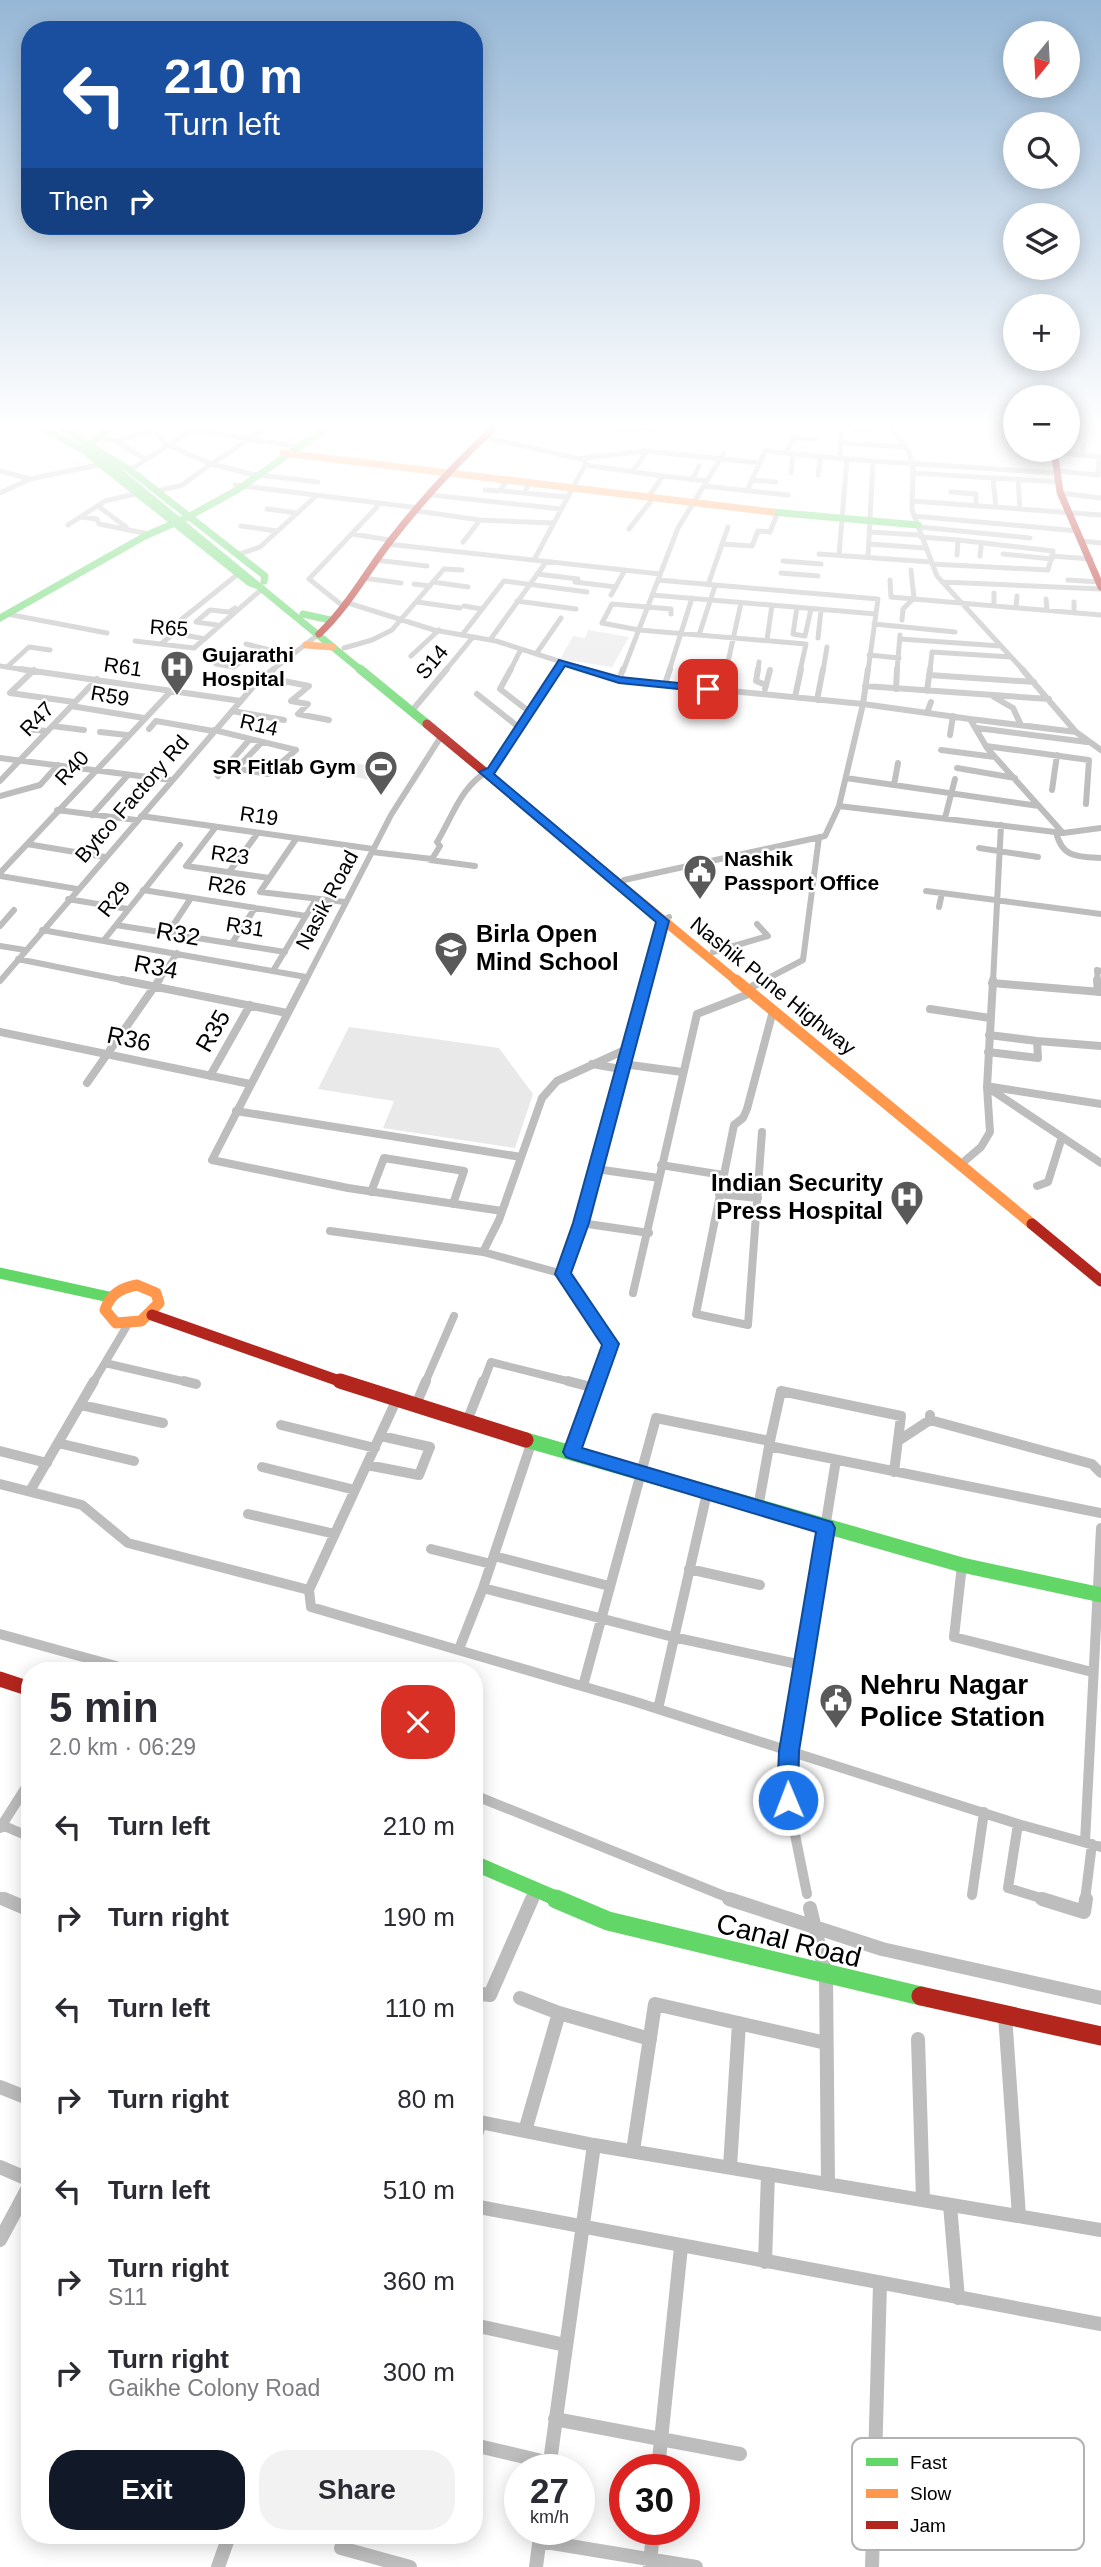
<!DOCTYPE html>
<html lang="en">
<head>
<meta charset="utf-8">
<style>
  body { margin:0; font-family:Arial,sans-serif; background:#f2f2f3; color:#2b2b33; height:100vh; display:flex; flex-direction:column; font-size:26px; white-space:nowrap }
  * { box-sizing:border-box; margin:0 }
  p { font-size:23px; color:#7c7c81 }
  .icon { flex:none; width:38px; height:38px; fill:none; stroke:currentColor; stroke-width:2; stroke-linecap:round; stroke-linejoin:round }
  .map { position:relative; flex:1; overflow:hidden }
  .sheet { position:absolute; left:21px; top:1662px; width:462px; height:882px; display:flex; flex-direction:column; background:#fff; border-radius:28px; box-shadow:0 4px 18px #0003 }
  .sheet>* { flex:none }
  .guide { position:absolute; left:21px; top:21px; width:462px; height:214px; border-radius:28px; box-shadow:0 4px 18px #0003; background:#1a4fa0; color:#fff; overflow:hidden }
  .needle { width:46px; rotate:198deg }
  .fabs { position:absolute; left:1003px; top:21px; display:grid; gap:14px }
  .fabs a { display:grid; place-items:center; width:77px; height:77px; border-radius:50%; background:#fff; box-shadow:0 4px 18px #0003; font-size:35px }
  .speed { position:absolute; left:504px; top:2454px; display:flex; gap:14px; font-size:35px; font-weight:700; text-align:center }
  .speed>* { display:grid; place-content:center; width:91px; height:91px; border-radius:50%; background:#fff; box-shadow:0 4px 18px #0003; line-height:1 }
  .speed small { font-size:18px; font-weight:400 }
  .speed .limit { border:10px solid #d22; background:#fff; color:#111 }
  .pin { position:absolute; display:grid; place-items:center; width:60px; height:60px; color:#fff; margin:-30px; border-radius:14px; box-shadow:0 4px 10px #0006 }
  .me { position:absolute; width:77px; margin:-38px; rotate:359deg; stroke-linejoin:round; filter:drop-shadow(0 0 5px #0008) }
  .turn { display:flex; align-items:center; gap:24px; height:147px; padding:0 28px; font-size:32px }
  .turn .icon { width:91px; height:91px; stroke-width:2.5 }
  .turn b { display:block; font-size:49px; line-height:60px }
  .then { display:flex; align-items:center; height:66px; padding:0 28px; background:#0003; gap:14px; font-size:26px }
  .round { display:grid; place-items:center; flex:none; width:74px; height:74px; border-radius:28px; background:#f2f2f3 }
  .summary { display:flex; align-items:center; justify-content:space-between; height:119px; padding:0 28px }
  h1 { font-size:42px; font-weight:800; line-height:52px }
  .action { display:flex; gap:14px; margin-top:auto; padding:14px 28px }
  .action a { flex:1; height:80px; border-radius:28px; background:#111827; color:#fff; font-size:28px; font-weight:800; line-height:80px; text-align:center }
  .action a+a { background:#f2f2f3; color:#2b2b33 }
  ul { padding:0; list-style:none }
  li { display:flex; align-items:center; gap:21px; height:91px; padding:0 28px }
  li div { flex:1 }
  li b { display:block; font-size:26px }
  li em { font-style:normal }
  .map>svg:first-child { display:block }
</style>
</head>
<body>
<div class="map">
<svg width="1101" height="2567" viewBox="0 0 1101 2567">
  <rect width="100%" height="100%" fill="#fff"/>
  <path fill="#e9e9e9" d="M588,630L629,637L612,667L560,659L573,636L585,638Z
    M341,760L385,769L374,781L329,771Z
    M349,1027L499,1048L533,1094L515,1148L383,1128L394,1101L318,1089Z"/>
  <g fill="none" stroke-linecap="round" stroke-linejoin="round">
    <path stroke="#bdbdbd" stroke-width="5" d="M76,429L80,432L78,436
      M150,429L168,445L211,464L265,429
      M188,429L293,446
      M618,429H639
      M647,429H652
      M854,429L867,430
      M892,429L909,452L913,469L912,510L937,576L1024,671
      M101,437L114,441L146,459
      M484,437L585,460V465L534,560
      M116,441L152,431
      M841,443L906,447
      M1054,452L1101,457
      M786,453L793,438L815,439
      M1082,455L1084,444
      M582,458L647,451L760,463
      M840,458L841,429
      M585,465L663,476
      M130,470L193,429
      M0,471L30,479L103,464
      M1057,471L1098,475L1099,457
      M632,472L647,451
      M791,473L793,453
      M913,473L1058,482
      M818,475L821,456
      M993,478L996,507
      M1018,479L1020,509
      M692,480L699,466
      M752,480L776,482
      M531,481L524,493L567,497
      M235,485L419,508
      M704,486L788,495
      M485,490L499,491L509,479
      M157,491L182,485L211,464L251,474L318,482
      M503,491L524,493
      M747,491L765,451L847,459
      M951,492L976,494V506
      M0,493L30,479
      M1060,493L1101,498
      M431,495L561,509
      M649,496L663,476L707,481
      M912,501L1101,515
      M98,506L126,527
      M267,509L298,513
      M417,511L480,520L553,523
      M914,516L1078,531
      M81,517L97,519L99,524L149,534
      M68,525L105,501L139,493
      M241,526L277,531
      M919,527L1030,538
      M629,529L654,497
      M870,532L920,535
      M352,534L390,540
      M921,537L958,540L957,555
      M1082,541L1101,543
      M463,542L480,520
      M387,544L660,574
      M722,544L752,546L758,531L770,532L778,512
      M869,544L925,548
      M819,554L931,562
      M1003,554L1052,559
      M237,555L260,547L316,496
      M839,555L847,459L873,461
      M980,556L981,547
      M1052,556L1091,559
      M868,557L873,461L1057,473
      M375,560L427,566
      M783,561L821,564
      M932,564L1048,570L1053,551L958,540
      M781,573L818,576
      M537,574L578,579
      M363,578L401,583
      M658,580L878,599L868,671
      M890,580L891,597L1101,615
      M1068,580L1099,582
      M433,582L468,587
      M575,582L616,587
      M942,582L1101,589
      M414,584L430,586
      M708,585L728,527
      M994,593V605
      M611,595L625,570
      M652,595L876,614
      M1046,599L1047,610
      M517,601L576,609
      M345,602L434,630L496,641L590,671
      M417,602L460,608
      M1074,602V613
      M343,606L309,579L377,507
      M464,606L482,609
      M797,607L793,634L805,636L811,609
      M1016,607L1017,596
      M7,614L107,633
      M671,614V609L612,604L602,623L639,630L806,644L800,671
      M902,620L903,609L914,598L911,570
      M177,623L238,574
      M874,624L955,632
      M217,625L196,622L210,610L229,612L235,608
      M462,635L504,581L587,592
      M699,635L715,586
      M818,638L821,610
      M900,639L1001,646
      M490,640L546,562
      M767,640L772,605
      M135,641L194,648L263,588
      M161,644L174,633L205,639
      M246,644L291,655
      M344,648L372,640L392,630L444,569L462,570
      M536,654L561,618
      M869,655L899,658
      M411,656L439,630
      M216,664L234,667L260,648
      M0,666L32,671
      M7,667L29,647L50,650
      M271,671L319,634
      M445,671L473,637
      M510,671L521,649
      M557,671L562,663
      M623,671L678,528L724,453
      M669,671L692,598
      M726,671L741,603
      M758,671L759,662
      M823,671L827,647
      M897,671L900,635
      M930,671L932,652L1011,657"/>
    <path stroke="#bdbdbd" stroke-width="6" d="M20,669L241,701
      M511,669L500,689L531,713
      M584,669L619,680L863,704L868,669
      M758,669L756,681L766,685
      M1022,669L1076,732L1101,750
      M929,675L1034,682
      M263,677L309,686L291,701L308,704L298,714L329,720
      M619,680L623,669
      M665,684L670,669
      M865,686L1049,699
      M765,689L770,670
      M896,689L897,669
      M722,690L727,669
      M927,691L930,669
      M10,693L74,702
      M10,693L34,670
      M477,694L521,729
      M795,697L801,669
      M994,697L1013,708L1021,725
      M817,700L823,669
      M71,706L144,718
      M415,707L447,669
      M232,711L284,720
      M927,713L931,702
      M970,719L1076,732
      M52,726L84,730
      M977,728L1087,742
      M26,729L47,731
      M149,729L156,721L213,731
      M214,730L296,750
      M100,732L127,735
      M950,735L953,716
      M986,746L1089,760L1086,804
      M941,750L995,757
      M0,758L171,780
      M226,767L268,774L296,750
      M957,768L1015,778
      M236,769L262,742
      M492,771L558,669
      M218,776L250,739
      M846,778L1039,806
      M0,781L97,679
      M894,785L898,763
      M1052,790L1057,755
      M0,796L40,785L58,765
      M839,806L863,704L970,719L987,748L1063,833
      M57,810L136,820
      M92,815L128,775
      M141,816L373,849
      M945,818L955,779
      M215,828L186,866L269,878
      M1056,832C1062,858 1078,857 1101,858
      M296,839L260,892L345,902
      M27,844L105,857
      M979,848L1038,857
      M372,852L432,859L440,846L437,842C453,816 461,785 490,770
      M430,860L475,866
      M229,872L257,834
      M0,873L172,690
      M0,876L77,889
      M624,880L825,836L839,806L1063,833L1101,828
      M143,890L306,916
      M926,891L942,893
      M68,899L128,909
      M939,907L942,893L1101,914
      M116,925L285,952
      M0,926L14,910
      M42,930L306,977
      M168,933L191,898
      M104,940L180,845
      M232,943L255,908
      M0,946L25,950
      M713,952L768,936L757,924
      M18,959L131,982
      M273,971L316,899
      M0,981L258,681L274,669
      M158,982L177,953
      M305,982L391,815L442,735
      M644,982L663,921L669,917
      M761,982L803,960L819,837
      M993,982L1001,825
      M1098,982L1097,970L1101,971"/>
    <path stroke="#bdbdbd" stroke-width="8" d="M122,980L287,1013
      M305,980L212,1160L348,1188L502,1211
      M1097,980L1098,992
      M992,983L1101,992
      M753,986L765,980
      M930,1009L990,1018
      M0,1032L250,1084
      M989,1035L1037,1041
      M988,1052L1038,1058L1037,1041L1101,1046
      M592,1064L621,1069
      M623,1064L682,1072
      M210,1076L250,1005
      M87,1083L159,980
      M987,1087L1101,1163
      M992,1087L1101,1104
      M236,1111L521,1157
      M762,1132L748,1325L696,1314L734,1125L743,1118L747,1109L773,1011
      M661,1165L723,1175
      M960,1165L981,1147L990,1132L987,1087L993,980
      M596,1169L659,1178
      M1037,1186L1048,1182L1062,1137
      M371,1192L384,1158L464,1171L453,1204
      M719,1194L758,1198
      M581,1223L649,1233
      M330,1231L483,1252L563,1274L611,1344L597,1383
      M483,1252L499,1220L542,1098L557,1081L627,1049
      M563,1274L581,1223L645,980
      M633,1293L697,1014L751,993
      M105,1363L191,1383
      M93,1383L128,1324
      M425,1383L454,1316
      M483,1383L491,1362L575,1383"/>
    <path stroke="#bdbdbd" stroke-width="10" d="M184,1381L196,1384
      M568,1381L595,1388
      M396,1401L309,1590L311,1607L633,1701L789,1751L788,1800L807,1894
      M81,1405L163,1423
      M415,1407L426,1381
      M930,1420L1092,1464L1101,1473
      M467,1421L483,1381
      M281,1425L375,1448
      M770,1441L781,1391L901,1416L894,1472
      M898,1441L930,1420V1415
      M58,1443L134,1461
      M769,1446L1101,1513
      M0,1451L47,1463
      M572,1452L598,1381
      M836,1460L789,1751L1018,1824L1101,1847
      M367,1465L419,1475L430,1447L381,1436
      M262,1467L355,1490
      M0,1484L82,1505L128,1543L309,1590
      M30,1491L94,1381
      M248,1514L335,1534
      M431,1549L491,1564
      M494,1556L609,1586
      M962,1565L954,1637L1092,1672
      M689,1569L760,1585
      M483,1588L673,1637L802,1665
      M0,1634L134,1671
      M459,1649L483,1588L532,1441
      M583,1686L656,1418L770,1441L758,1508
      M658,1709L707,1493
      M474,1795L734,1900
      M1018,1824L1008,1888L1047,1900
      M2,1825L30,1837
      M0,1828L30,1781
      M1085,1842L1101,1528
      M972,1895L984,1812
      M0,1897L8,1900
      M531,1900L536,1889
      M1085,1900L1092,1844"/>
    <path stroke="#bdbdbd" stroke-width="14" d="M4,1899L30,1910
      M729,1899L882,1949L1101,1998
      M1042,1899L1084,1912L1086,1899
      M810,1908L826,1975L828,2184
      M474,1993L490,1995L532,1899
      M520,1998L559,2013L650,2039
      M1005,2015L1019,2216
      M918,2039L923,2200
      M0,2087L30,2099
      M525,2131L559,2013
      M474,2141L480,2122L594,2145L1101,2230
      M633,2151L655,2004L826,2043
      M0,2167L30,2180
      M730,2167L739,2023
      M950,2205L958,2298
      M474,2206L1101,2324
      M0,2240L30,2184
      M765,2262L768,2174
      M474,2325L565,2345
      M555,2419L740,2454
      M474,2445L550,2463
      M549,2469L594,2145
      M658,2469L681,2247
      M540,2541L696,2567
      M341,2548L410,2567
      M218,2567L229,2536
      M536,2567L541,2529
      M650,2567L653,2529
      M872,2567L880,2284"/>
    <path stroke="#63d668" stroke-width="7" d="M44,429L111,465L362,671
      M63,429L130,470L265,576L264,581
      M85,449L108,429
      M89,455L250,583L259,586
      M772,512L918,525
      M303,614L330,620
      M0,618L145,536L188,517L237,490L325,429"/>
    <path stroke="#63d668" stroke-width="9" d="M360,669L427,724"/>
    <path stroke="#63d668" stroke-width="11" d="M0,1273L109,1297"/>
    <path stroke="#63d668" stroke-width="15" d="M526,1440L962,1565L1101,1595
      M474,1863L560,1900"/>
    <path stroke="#63d668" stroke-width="19" d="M556,1899L608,1921L921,1996"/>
    <path stroke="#ff974d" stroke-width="7" d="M283,453L772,512
      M306,645L333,647"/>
    <path stroke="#ff974d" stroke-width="9" d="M593,862L738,982"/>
    <path stroke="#ff974d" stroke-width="11" d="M736,980L1032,1224
      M137,1285L156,1293L159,1303L141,1321L116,1323L105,1310C110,1294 121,1288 137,1285Z"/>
    <path stroke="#b3261e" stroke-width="7" d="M1054,450L1060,492L1101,587
      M319,634C348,607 367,571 391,540C422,500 456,463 493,429"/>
    <path stroke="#b3261e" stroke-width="9" d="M427,724L593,862"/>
    <path stroke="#b3261e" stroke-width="11" d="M1032,1224L1101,1281
      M152,1315L345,1383"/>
    <path stroke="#b3261e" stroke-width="15" d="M340,1381L526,1440
      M0,1679L30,1689"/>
    <path stroke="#b3261e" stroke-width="19" d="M921,1996L1101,2036"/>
  </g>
  <linearGradient id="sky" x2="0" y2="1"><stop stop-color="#96b7d6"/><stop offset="0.54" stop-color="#fff"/><stop offset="1" stop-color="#fff" stop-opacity="0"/></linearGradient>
  <rect width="1101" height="788" fill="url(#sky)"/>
  <path fill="#1a73e8" stroke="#114b97" stroke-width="2" d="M559,660L620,677L708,686L713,689L708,692L619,683L565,666L494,774L669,921L589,1223L571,1273L619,1344L582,1448L832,1522L835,1528L799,1751L798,1800L795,1807L788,1810L780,1807L777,1800L779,1751L816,1532L572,1459L566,1457L563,1452L602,1345L555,1274L573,1223L656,922L479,772L488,768Z"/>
  <defs>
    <symbol id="hospital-pin" viewBox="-11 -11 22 30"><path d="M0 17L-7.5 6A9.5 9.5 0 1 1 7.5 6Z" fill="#595959" stroke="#fff"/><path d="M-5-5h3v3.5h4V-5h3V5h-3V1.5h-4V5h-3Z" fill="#fff"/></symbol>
    <symbol id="stadium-pin" viewBox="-11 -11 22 30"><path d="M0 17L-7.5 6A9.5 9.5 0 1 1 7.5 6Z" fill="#595959" stroke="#fff"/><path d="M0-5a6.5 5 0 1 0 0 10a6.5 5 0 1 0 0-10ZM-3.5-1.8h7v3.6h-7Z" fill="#fff"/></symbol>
    <symbol id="civic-pin" viewBox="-11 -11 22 30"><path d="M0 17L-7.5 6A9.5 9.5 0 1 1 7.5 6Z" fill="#595959" stroke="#fff"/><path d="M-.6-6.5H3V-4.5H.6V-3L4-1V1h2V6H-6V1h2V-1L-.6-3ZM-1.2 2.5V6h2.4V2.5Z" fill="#fff"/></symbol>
    <symbol id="school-pin" viewBox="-11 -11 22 30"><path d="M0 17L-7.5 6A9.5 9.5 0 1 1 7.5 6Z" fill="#595959" stroke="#fff"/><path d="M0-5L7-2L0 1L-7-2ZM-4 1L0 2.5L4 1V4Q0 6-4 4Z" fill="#fff"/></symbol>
  </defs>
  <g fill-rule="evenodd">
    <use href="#hospital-pin" x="158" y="648" width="38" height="52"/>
    <use href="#stadium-pin" x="362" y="748" width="38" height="52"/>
    <use href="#civic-pin" x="681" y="852" width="38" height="52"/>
    <use href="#school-pin" x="432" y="929" width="38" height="52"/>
    <use href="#hospital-pin" x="888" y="1178" width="38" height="52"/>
    <use href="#civic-pin" x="817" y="1681" width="38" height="52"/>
  </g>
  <g text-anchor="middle" stroke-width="5" stroke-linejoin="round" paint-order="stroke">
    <g font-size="21" fill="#000" stroke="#fff">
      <text transform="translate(169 628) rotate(4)" y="7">R65</text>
      <text transform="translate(432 662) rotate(-50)" y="7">S14</text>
      <text transform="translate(123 667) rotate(8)" y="7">R61</text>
      <text transform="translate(110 696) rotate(10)" y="7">R59</text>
      <text transform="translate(37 719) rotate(-46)" y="7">R47</text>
      <text transform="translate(259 725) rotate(13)" y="7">R14</text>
      <text transform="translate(72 768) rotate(-47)" y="7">R40</text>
      <text transform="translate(132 799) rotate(-49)" y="7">Bytco Factory Rd</text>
      <text transform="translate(259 816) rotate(8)" y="7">R19</text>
      <text transform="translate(230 855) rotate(8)" y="7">R23</text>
      <text transform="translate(227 886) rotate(9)" y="7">R26</text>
      <text transform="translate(114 899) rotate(-52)" y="7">R29</text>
      <text transform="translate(327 900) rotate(-62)" y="7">Nasik Road</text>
      <text transform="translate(245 927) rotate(9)" y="7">R31</text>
      <text transform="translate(773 986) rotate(39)" y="7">Nashik Pune Highway</text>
    </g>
    <g font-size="21" font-weight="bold" fill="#000" stroke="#fff" text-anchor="start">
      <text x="202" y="662">Gujarathi<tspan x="202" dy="24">Hospital</tspan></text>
      <text x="356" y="774" text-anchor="end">SR Fitlab Gym</text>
      <text x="724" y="866">Nashik<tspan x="724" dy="24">Passport Office</tspan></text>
    </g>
    <g font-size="24" fill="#000" stroke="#fff">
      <text transform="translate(178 934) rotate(10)" y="8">R32</text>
      <text transform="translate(156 967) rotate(11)" y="8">R34</text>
      <text transform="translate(213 1031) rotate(-60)" y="8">R35</text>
      <text transform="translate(129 1039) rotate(12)" y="8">R36</text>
    </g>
    <g font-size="24" font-weight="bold" fill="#000" stroke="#fff" text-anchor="start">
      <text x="476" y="942">Birla Open<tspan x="476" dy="28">Mind School</tspan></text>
      <text x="883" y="1191" text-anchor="end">Indian Security<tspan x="883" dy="28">Press Hospital</tspan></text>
    </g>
    <g font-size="28" font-weight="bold" fill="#000" stroke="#fff" text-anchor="start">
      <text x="860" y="1694">Nehru Nagar<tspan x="860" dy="32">Police Station</tspan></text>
    </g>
    <g font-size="28" fill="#000" stroke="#fff">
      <text transform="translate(789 1940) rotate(14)" y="10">Canal Road</text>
    </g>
  </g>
  <rect x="852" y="2438" width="232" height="112" rx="10" fill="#fff" stroke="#b2b2b2" stroke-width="2"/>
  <rect x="866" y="2458" width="32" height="8" fill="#63d668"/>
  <rect x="866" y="2489" width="32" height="9" fill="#ff974d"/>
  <rect x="866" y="2521" width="32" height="8" fill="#b3261e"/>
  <g font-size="19" fill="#000">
    <text x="910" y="2469">Fast</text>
    <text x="910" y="2500">Slow</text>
    <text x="910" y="2532">Jam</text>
  </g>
</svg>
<div class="fabs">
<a><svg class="needle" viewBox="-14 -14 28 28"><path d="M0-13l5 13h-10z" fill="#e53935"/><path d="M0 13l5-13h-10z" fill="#7c7c81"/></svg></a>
<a><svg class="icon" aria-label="search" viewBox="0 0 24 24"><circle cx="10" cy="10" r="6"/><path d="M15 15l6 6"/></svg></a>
<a><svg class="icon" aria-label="layers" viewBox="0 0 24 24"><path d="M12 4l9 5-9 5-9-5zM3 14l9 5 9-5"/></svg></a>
<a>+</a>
<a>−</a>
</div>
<div class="speed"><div>27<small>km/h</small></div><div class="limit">30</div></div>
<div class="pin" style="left:708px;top:689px;background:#d93025"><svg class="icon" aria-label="arrive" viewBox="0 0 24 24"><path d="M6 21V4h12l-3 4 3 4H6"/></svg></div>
<svg class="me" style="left:788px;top:1800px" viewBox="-20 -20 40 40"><circle r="17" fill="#1a73e8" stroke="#fff" stroke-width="3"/><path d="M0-11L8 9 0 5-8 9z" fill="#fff"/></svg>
<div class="guide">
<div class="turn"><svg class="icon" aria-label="left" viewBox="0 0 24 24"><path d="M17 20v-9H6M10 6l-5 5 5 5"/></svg><div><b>210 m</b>Turn left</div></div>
<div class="then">Then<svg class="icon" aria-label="right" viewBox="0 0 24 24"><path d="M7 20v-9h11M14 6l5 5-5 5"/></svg></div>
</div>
<section class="sheet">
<div class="summary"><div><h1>5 min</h1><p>2.0 km · 06:29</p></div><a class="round" style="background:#d93025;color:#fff"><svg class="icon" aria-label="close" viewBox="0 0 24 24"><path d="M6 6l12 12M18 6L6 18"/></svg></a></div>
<ul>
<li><svg class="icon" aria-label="left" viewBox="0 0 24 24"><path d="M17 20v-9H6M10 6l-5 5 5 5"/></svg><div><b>Turn left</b></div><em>210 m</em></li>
<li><svg class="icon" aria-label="right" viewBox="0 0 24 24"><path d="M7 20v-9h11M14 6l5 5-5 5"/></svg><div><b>Turn right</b></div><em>190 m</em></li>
<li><svg class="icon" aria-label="left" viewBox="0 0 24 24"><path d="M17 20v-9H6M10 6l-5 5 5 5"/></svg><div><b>Turn left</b></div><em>110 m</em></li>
<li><svg class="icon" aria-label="right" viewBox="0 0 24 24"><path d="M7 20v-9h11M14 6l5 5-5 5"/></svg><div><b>Turn right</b></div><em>80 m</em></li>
<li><svg class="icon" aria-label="left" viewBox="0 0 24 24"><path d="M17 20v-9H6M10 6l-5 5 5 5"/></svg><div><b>Turn left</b></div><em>510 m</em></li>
<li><svg class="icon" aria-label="right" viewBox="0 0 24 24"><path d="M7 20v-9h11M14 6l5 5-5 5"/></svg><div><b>Turn right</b><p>S11</p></div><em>360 m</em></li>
<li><svg class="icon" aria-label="right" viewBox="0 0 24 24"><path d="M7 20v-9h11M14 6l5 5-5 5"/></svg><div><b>Turn right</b><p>Gaikhe Colony Road</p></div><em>300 m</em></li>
</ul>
<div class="action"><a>Exit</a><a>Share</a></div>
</section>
</div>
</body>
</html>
